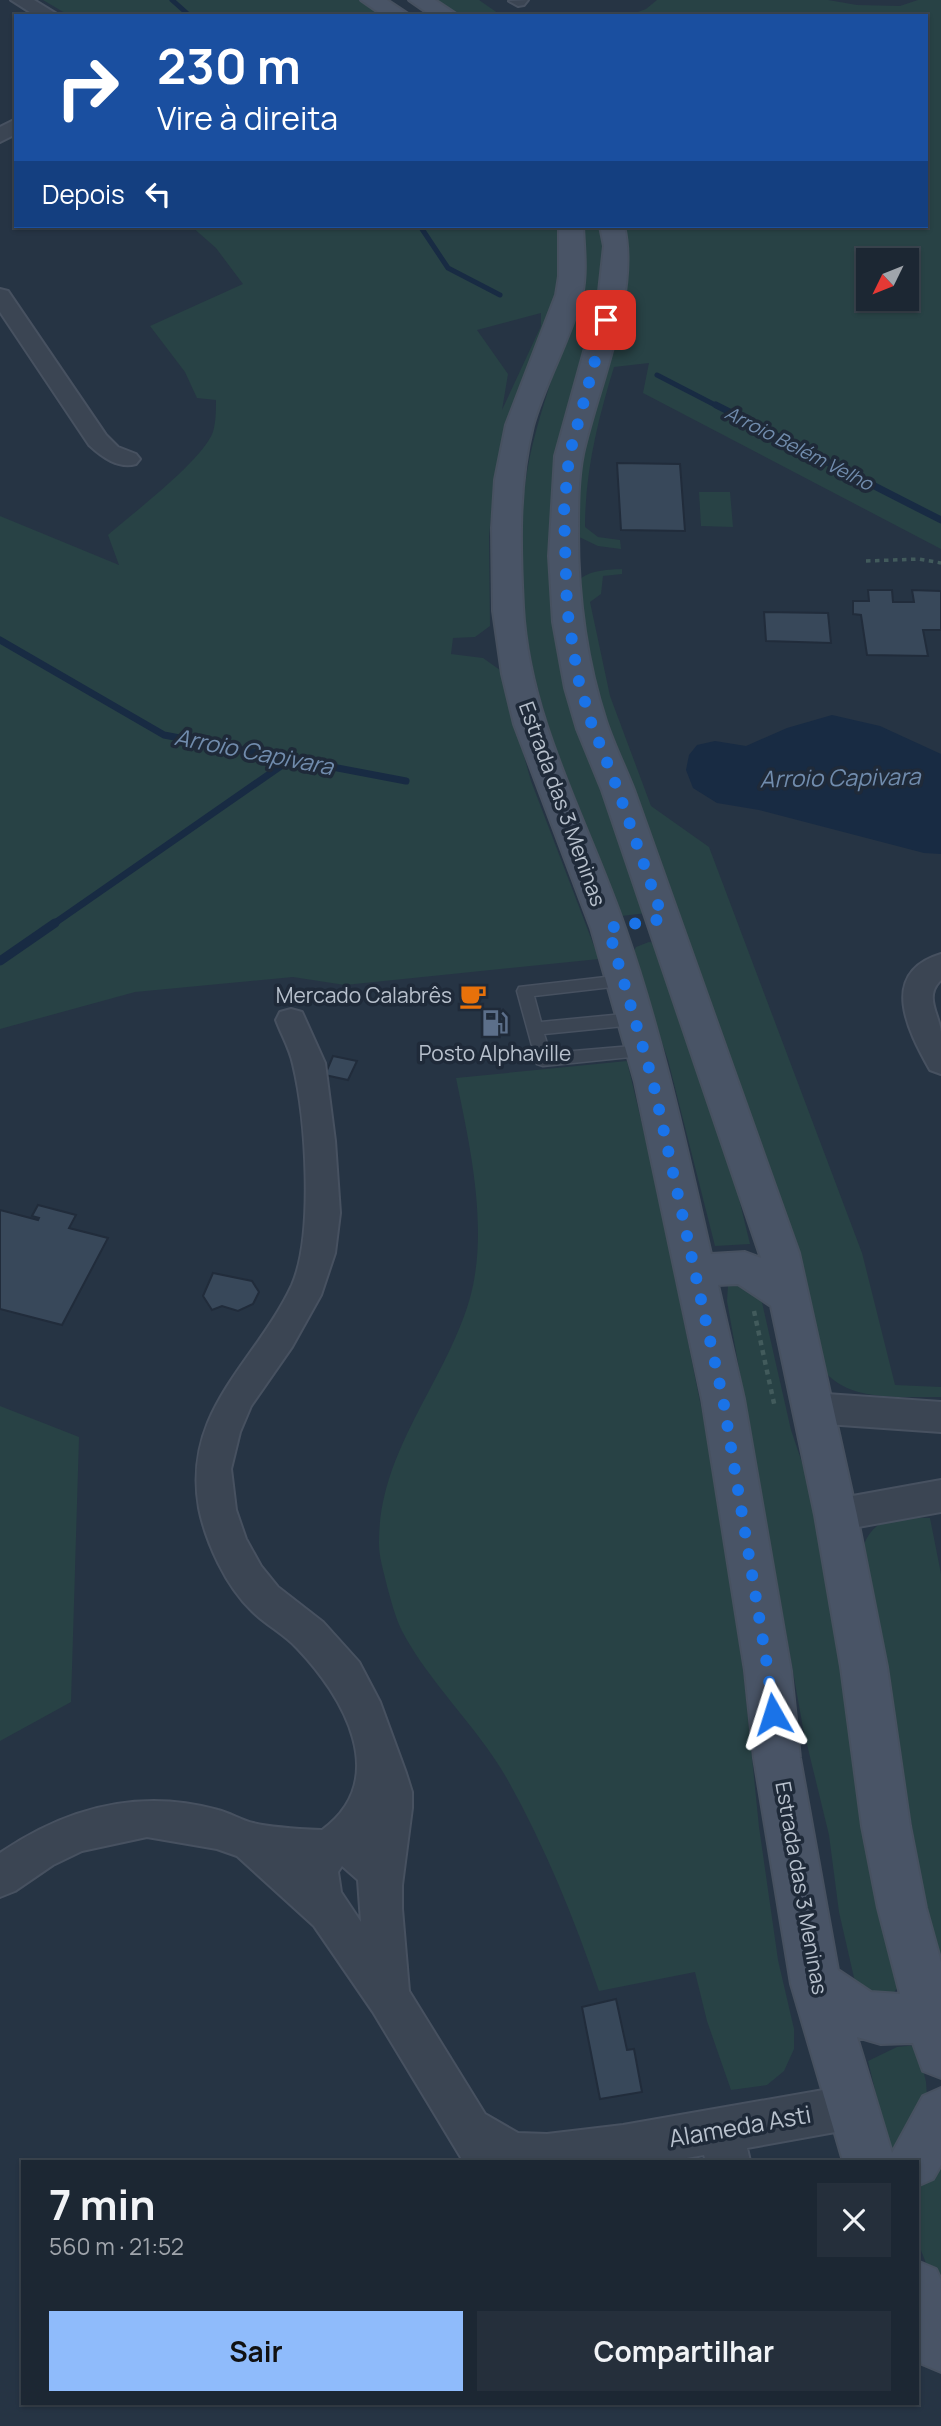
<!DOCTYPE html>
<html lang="pt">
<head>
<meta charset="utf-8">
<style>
  body { margin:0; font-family:Manrope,sans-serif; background:#252f3b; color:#f1f3f6; height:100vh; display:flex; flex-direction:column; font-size:26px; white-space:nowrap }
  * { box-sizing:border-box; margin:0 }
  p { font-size:23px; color:#a0a5ac }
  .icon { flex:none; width:38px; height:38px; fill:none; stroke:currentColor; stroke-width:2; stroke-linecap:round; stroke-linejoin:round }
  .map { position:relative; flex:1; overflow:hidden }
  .details { position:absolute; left:21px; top:2160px; width:898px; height:245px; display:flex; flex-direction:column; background:#1c2733; border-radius:0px; box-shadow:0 2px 5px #0004,0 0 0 2px #3a444e }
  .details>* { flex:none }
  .hud { position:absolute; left:14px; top:14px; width:914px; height:214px; border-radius:0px; box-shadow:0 2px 5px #0004,0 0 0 2px #3a444e; background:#1a4fa0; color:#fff; overflow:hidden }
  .needle { width:46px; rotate:227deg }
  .controls { position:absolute; left:856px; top:248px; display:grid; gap:14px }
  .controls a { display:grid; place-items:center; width:63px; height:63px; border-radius:0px; background:#1c2733; box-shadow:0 2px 5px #0004,0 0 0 2px #3a444e; font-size:35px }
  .pin { position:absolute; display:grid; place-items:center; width:60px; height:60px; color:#fff; margin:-30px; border-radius:14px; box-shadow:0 4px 10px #0006 }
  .me { position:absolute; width:77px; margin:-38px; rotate:354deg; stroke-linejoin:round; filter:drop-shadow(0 0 5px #0008) }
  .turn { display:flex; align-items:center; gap:24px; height:147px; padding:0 28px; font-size:32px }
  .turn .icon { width:91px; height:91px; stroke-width:2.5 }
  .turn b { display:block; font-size:49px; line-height:60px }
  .then { display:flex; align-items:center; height:66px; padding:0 28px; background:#0003; gap:14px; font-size:26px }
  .round { display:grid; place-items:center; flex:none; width:74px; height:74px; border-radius:0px; background:#252f3b }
  .summary { display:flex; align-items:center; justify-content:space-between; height:119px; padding:0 28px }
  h1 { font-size:42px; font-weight:700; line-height:52px }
  .action { display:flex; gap:14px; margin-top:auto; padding:14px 28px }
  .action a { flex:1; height:80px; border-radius:0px; background:#8fbbfb; color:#111; font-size:28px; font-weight:700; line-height:80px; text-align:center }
  .action a+a { background:#252f3b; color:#f1f3f6 }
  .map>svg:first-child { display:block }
</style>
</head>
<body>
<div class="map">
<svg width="941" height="2426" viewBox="0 0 941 2426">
  <rect width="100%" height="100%" fill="#263444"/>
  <path fill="#284245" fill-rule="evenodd" d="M43,0H360L391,16H70Z
    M430,0H479L502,16H458Z
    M657,0H828L857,5L900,6L918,0H941V549L643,393L649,363L614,367C598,419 585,472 585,527L598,537L620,540L621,549L598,546L577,536L571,511L625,241L622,226H926V16H627L646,9ZM868,261H906V299H868Z
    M191,226H562L561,279L522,397L506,423L495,475L489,537L490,626L475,637L453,638L451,654L483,658L500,670L531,781L599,959L345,985L293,977L135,992L0,1029V516L119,565L108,535C133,513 202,461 213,432C216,421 216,411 216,400L197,398L185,372L150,326L243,284L216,248ZM541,313V326L502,410L508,374L477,330Z
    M580,226H604L606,276L557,456L550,556L647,913L621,916C599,849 567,786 546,718C522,640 513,553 527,472C541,389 585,313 580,226Z
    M699,492H730L733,527L701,526Z
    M622,569V574L603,576L601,594L590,602L610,696L651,806L709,847L862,1253L895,1385L941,1387V1397C904,1396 852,1403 825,1372L597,703L576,583C587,570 605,570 622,569Z
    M649,942L655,943L727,1149L750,1244L715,1246L668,1060L632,955L636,947Z
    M627,1061L656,1183L715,1476L744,1678L759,1827L778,1960L794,2029V2049L784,2071L767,2085L731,2090L707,2021L695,1972L599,1991C574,1918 544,1844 506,1777C476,1725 430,1684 402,1631C395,1617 391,1600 387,1586C384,1572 379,1558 379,1544C378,1451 445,1384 470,1298C489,1229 470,1146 456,1078Z
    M740,1279L761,1298L791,1430L827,1536L901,1983L892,1995L875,2000L855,1982L839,1912L829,1835L803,1728L727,1301L728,1285Z
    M0,1406L79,1437L71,1702L0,1741Z
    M898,1517L930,1518L941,1574V1975L930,1926L862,1551C867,1531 879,1521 898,1517Z
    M917,2045L926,2082L927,2097L900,2156L892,2161L868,2061L897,2047Z
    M941,2144V2302L917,2240V2178Z"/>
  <path fill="#182b43" d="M832,715L880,726L941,754V854L924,853L759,810L717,803L693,788L686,770L689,755L697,745L715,741L746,746L787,728Z"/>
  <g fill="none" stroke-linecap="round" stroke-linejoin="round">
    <path stroke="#182b43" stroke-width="5" d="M172,0L190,16
      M420,226L448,268L500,295
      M657,375L719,407"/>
    <path stroke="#182b43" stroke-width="7" d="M716,405L941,520
      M0,640L164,735L406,781
      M52,925L291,759"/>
    <path stroke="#182b43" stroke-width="9" d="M0,961L55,923"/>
  </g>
  <path fill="#38485a" stroke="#212c3b" stroke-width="2" d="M617,463L680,464L685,531L621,530Z
    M868,590H892L893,602H914L912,590L941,591V630H923L928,656L867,655L861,615L853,614V601H869Z
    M764,612L828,613L831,643L766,641Z
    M333,1056L357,1061L348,1080L325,1075Z
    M38,1205L76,1215L69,1228L108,1238L62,1325L0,1309V1210L38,1220L39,1218L32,1216Z
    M213,1273L252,1281L259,1292L253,1304L238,1311L222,1306L212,1310L203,1296Z
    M616,1999L627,2050L634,2049L642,2092L600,2099L582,2007Z"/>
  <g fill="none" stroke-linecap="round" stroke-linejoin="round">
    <defs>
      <path id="service" d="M623,975L631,981L629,985L534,996L541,1022L634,1013L642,1019L634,1025L544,1034L550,1053L644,1045L650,1047L652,1051L650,1055L543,1066L537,1064L517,991L519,987Z"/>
      <path id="minor" d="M11,0H34L60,16H36Z
        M528,0L524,5L518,6L509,1Z
        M16,119V134L0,142V127Z
        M0,289L8,291L106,435L118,447L136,454L140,459L136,464C118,469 102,457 89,445L0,312Z
        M941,954V980C923,997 940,1015 941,1033C941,1047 941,1060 941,1074L930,1070C908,1031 878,973 941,954Z
        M291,1009L302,1012L325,1063L335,1141L340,1213L335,1253L321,1295L292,1347L251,1406L240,1432L231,1469L236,1510L246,1539L261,1566L278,1587L323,1622L359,1662L380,1702L406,1773L412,1792V1808L402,1885V1909L409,1991L485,2114L518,2133L547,2134L623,2125L852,2085L868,2091L874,2107L868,2123L852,2129L747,2148L750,2161H706L704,2155L669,2161H463L373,2012L314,1926L237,1856L217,1849L147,1837L82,1851L53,1865L15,1891L0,1897V1853C66,1808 139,1788 218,1810C230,1813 241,1820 253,1823C275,1828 299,1829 322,1830C392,1779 343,1696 297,1648C284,1634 266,1625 252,1611C226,1586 206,1543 199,1508C182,1410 255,1364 292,1285C314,1235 306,1118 293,1064C290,1049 281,1034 276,1020L280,1012ZM342,1866L358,1880L361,1922L341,1892L338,1872Z
        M812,1393L941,1402V1432L812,1423L799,1419L794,1408L799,1397Z
        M941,1480V1512L836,1531L823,1526L818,1515L823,1504L836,1499Z"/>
      <path id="secondary" d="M361,0H387L411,16H384Z
        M409,0H435L459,16H432Z
        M559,226H583C584,249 587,273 582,295C570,341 545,382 533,426C518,485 520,547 523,607C529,721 589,823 625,928C662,1034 686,1145 711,1254L745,1252L761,1258L602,790L577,729L565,688L553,622L549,556L555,456L598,301L604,246L600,226H624C640,294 598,386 583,454C578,479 578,507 578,533C578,597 586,660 606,721C614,745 625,767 634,790L799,1253L857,1515L887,1667L910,1826L926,1908L941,1962V2078L923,2071L913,2043L881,2044L857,2037L892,2153L923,2096L941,2088V2165L933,2179L917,2186V2161H843L791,1984L754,1758L745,1671L702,1399L635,1082L591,928L514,724L502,674L493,611L492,528L495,480L506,425L556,295L559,276ZM738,1284L771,1306L815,1515L841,1667L862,1826L878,1908L900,1994L871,1992L838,1970L800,1758L791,1671L744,1399L718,1285Z
        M917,2261L936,2269L941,2280V2372L922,2364L917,2353Z"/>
    </defs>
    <use href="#service" stroke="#475160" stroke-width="3"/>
    <use href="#minor" stroke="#475160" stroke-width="4"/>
    <use href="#secondary" stroke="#475160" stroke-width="4"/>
    <path stroke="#425b5c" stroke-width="3.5" stroke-dasharray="4.5 4.5" stroke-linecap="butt" d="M866,561L919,559L941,563"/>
    <path stroke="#425b5c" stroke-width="4.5" stroke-dasharray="5 5" stroke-linecap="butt" d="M754,1311L775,1408"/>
    <use href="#service" fill="#3b4553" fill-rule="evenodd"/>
    <use href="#minor" fill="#3b4553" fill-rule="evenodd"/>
    <use href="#secondary" fill="#495466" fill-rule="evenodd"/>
  </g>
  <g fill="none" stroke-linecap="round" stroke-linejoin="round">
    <path stroke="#1a73e8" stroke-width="12" stroke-dasharray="0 21.6" d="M606,320L569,456L564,511L567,609L578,678L591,722L618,790L663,919L608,928L653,1082L723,1399L768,1671L773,1714"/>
  </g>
  <defs>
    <symbol id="cafe-bare" viewBox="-9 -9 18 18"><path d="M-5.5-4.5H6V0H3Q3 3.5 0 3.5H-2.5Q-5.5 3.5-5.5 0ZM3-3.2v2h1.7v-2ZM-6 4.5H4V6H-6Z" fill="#e8710a" stroke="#1f2a39" stroke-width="2.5" paint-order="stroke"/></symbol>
    <symbol id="fuel-bare" viewBox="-9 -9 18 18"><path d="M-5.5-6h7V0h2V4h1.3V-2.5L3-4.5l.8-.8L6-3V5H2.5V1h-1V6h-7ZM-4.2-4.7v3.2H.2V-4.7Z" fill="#5c6f8a" stroke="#1f2a39" stroke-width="2.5" paint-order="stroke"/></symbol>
  </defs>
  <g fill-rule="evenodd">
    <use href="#cafe-bare" x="454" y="977" width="38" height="38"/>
    <use href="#fuel-bare" x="476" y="1004" width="38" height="38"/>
  </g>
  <g text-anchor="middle" stroke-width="7" stroke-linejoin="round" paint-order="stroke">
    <g font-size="19" font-style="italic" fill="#718cad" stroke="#1f2a39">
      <text transform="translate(799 448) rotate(27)" y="7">Arroio Belém Velho</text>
    </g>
    <g font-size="21" fill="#b8c1cd" stroke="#1f2a39">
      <text transform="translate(562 804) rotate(70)" y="7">Estrada das 3 Meninas</text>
      <text transform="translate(801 1888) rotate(80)" y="7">Estrada das 3 Meninas</text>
    </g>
    <g font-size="21" fill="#b8c1cd" stroke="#1f2a39" text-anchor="end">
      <text x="452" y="1003">Mercado Calabrês</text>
      <text x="495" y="1061" text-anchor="middle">Posto Alphaville</text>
    </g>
    <g font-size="23" font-style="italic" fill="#718cad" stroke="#1f2a39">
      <text transform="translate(254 752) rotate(11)" y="8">Arroio Capivara</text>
      <text transform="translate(840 778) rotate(-1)" y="8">Arroio Capivara</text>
    </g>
    <g font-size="24" fill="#b8c1cd" stroke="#1f2a39">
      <text transform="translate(740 2127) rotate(-10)" y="8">Alameda Asti</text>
    </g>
  </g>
</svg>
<div class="controls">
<a><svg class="needle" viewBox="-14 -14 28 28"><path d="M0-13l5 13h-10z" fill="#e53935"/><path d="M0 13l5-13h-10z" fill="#a0a5ac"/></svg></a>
</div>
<div class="pin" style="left:606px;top:320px;background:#d93025"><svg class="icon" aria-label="arrive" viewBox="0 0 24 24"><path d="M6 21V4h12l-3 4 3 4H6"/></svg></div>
<svg class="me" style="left:773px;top:1714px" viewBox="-20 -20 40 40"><path d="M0-17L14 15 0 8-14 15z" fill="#1a73e8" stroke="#fff" stroke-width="4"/></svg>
<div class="hud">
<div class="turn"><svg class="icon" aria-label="right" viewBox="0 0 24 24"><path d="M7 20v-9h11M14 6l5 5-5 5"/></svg><div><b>230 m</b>Vire à direita</div></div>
<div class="then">Depois<svg class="icon" aria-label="left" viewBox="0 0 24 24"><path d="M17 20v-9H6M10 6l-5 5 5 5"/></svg></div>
</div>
<section class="details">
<div class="summary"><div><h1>7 min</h1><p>560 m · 21:52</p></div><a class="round"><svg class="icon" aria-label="close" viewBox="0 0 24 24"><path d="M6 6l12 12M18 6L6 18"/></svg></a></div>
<div class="action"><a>Sair</a><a>Compartilhar</a></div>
</section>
</div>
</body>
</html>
